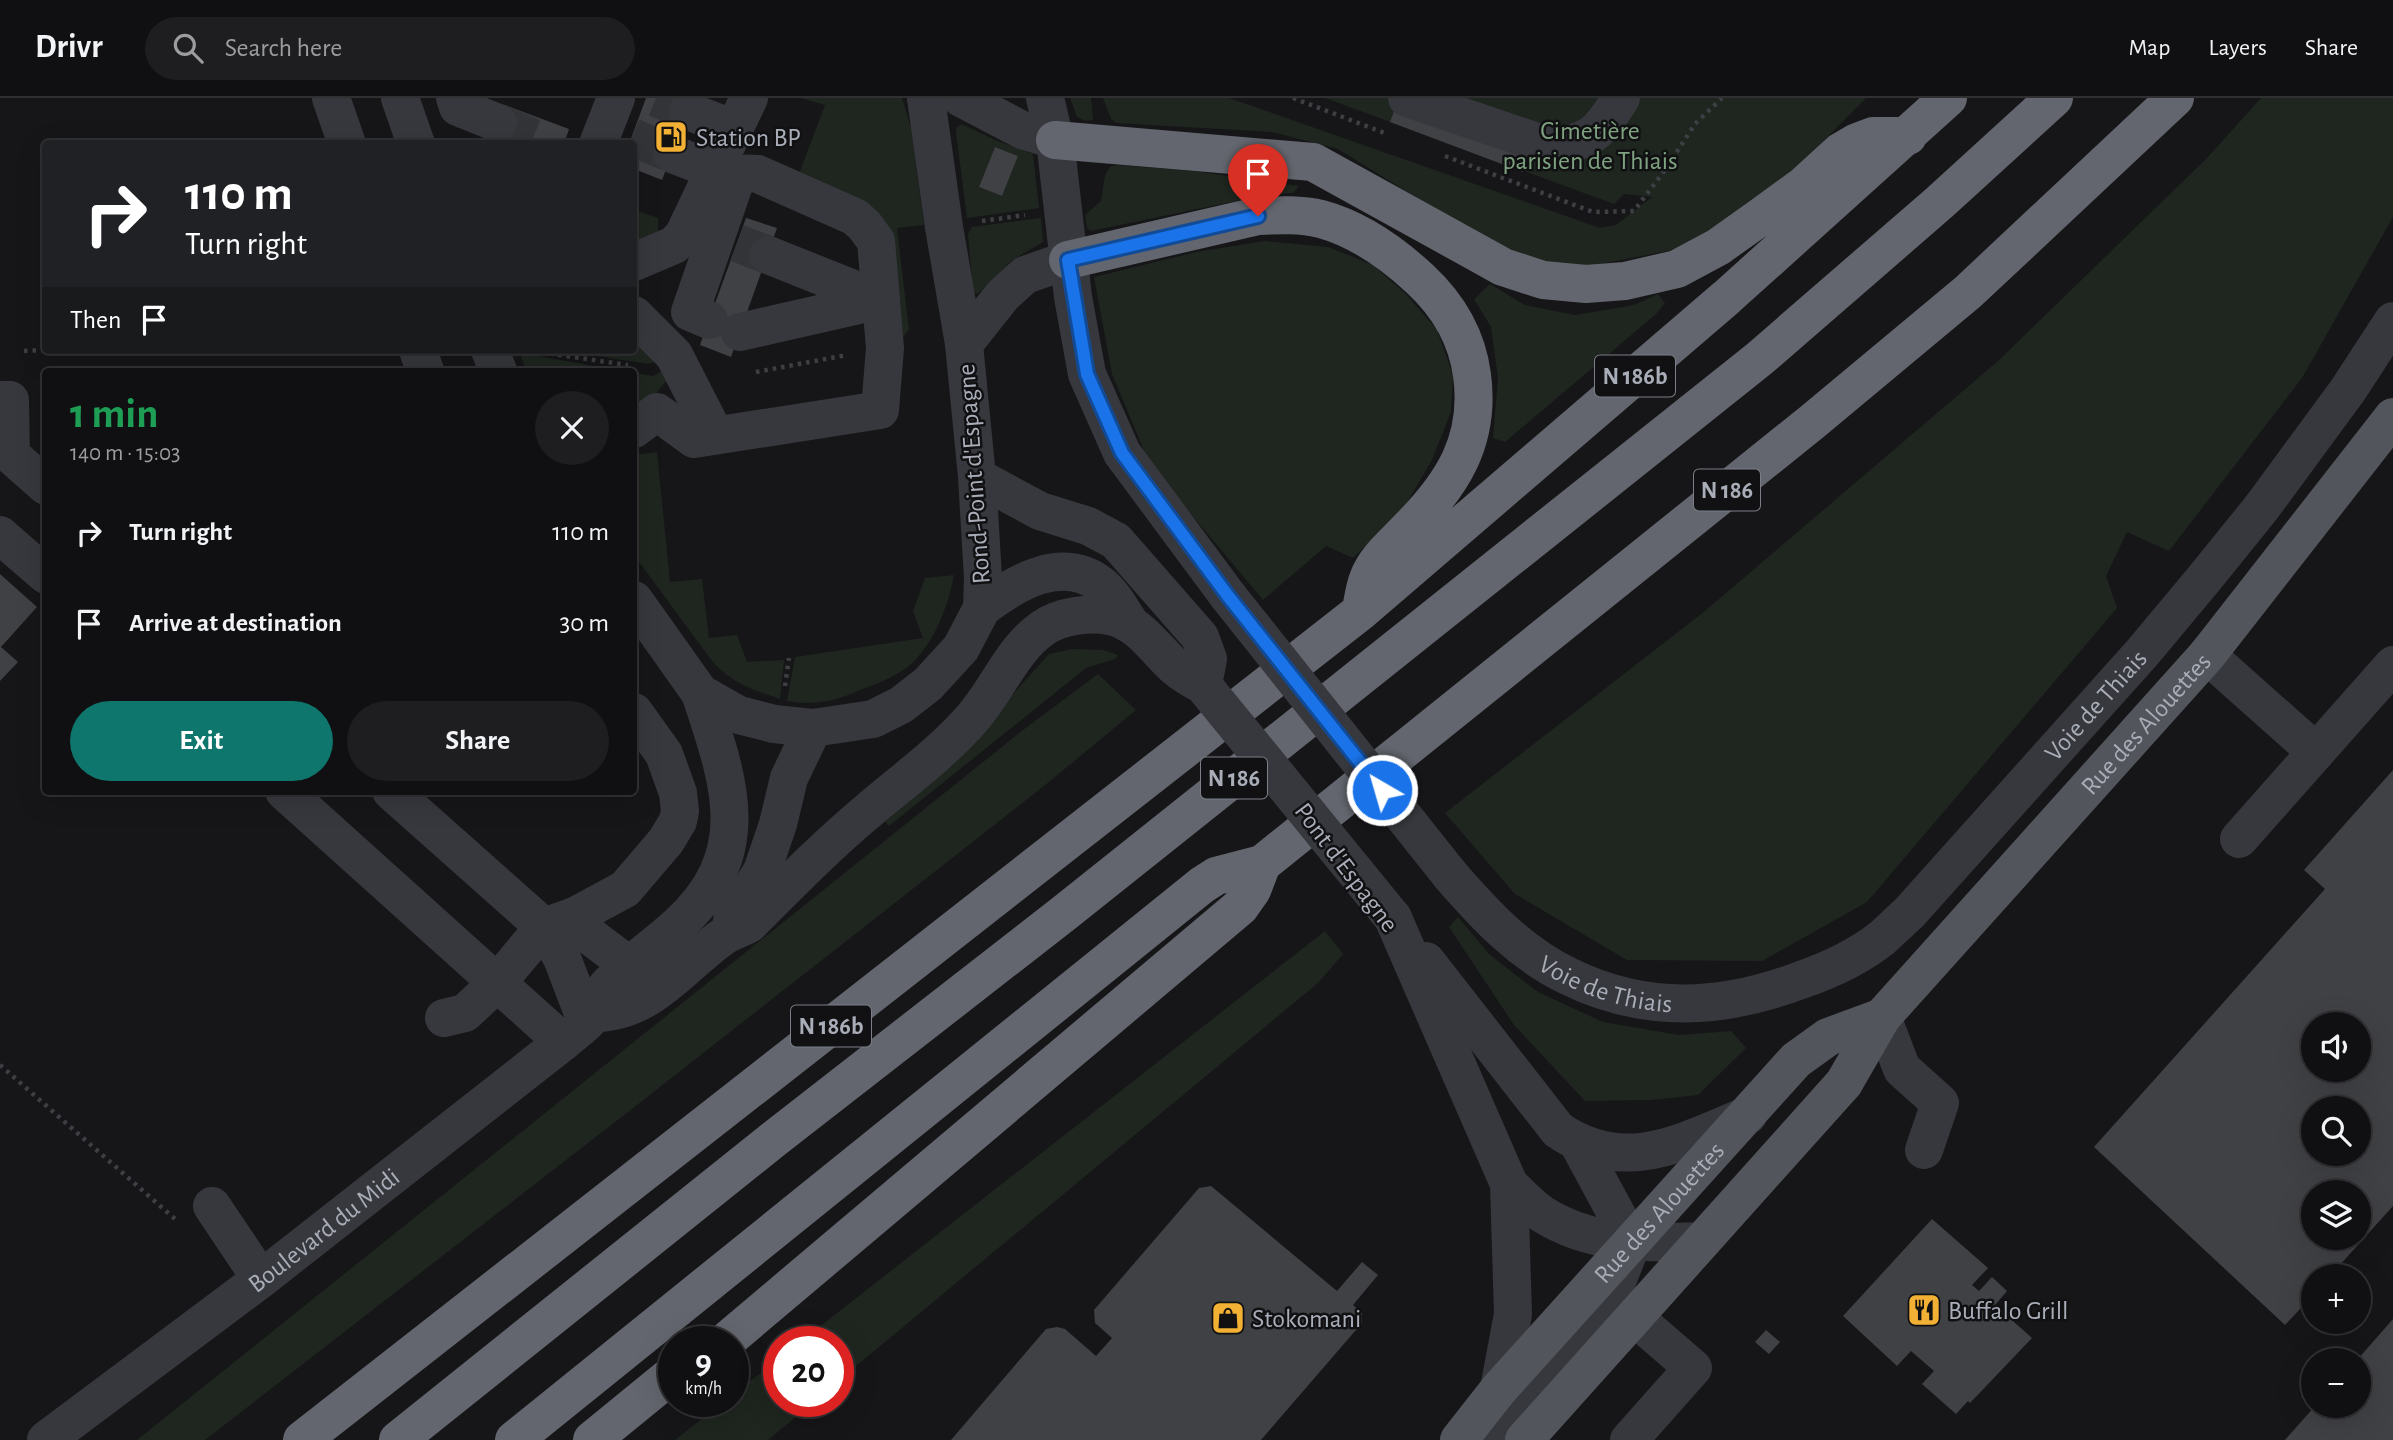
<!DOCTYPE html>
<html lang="en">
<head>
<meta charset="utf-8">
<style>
  body { margin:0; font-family:"Alegreya Sans",sans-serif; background:#1e1e20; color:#f1f3f6; height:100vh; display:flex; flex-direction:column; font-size:26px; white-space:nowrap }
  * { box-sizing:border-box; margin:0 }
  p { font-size:23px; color:#9c9d9f }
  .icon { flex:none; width:38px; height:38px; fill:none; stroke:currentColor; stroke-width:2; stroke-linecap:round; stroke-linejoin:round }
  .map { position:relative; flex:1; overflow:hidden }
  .panel { position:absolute; left:42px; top:270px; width:595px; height:427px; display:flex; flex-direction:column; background:#101012; border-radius:7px; box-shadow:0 7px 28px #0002,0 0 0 2px #303032 }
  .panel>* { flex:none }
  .hud { position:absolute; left:42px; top:42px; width:595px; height:214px; border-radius:7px; box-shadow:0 7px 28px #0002,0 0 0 2px #303032; background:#202124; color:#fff; overflow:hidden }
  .buttons { position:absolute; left:2301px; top:914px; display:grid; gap:14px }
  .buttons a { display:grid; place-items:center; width:70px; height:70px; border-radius:50%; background:#101012; box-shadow:0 7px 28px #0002,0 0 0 2px #303032; font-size:35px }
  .speed { position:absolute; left:658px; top:1228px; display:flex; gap:14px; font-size:35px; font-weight:700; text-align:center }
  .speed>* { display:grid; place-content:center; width:91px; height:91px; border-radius:50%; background:#101012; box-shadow:0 7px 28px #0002,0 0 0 2px #303032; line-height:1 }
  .speed small { font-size:18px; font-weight:400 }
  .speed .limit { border:10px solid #d22; background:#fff; color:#111 }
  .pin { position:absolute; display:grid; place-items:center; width:60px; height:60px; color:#fff; margin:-72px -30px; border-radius:50% 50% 50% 0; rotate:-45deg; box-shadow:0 0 7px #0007 }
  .pin .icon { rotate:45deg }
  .me { position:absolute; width:77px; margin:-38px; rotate:322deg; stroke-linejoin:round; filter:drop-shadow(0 0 5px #0008) }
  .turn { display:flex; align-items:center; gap:24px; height:147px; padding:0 28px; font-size:32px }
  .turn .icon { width:91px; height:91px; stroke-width:2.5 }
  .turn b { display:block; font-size:49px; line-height:60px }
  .then { display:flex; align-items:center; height:66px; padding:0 28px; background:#0003; gap:14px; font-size:26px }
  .round { display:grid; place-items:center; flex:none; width:74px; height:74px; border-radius:37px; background:#1e1e20 }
  .summary { display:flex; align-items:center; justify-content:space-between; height:119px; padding:0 28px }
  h1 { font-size:42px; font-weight:700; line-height:52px; color:#1e9e55 }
  .action { display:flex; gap:14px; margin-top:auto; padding:14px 28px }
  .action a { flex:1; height:80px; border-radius:42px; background:#0f766e; color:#fff; font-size:28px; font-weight:700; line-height:80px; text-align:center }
  .action a+a { background:#1e1e20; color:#f1f3f6 }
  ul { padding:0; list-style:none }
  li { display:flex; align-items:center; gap:21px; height:91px; padding:0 28px }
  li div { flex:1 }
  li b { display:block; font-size:26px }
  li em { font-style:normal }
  header { display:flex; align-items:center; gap:42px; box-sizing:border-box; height:98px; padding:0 35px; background:#101012; border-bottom:2px solid #303032 }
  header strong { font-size:33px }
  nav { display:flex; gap:38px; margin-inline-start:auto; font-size:24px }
  .search { width:490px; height:63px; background:#1e1e20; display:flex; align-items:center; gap:18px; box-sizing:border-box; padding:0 24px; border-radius:38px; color:#9c9d9f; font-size:26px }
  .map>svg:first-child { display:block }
</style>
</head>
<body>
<header>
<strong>Drivr</strong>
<div class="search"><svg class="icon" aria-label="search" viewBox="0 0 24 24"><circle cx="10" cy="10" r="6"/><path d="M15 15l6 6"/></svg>Search here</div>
<nav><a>Map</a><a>Layers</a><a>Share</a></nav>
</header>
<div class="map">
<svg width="2393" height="1342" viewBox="0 0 2393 1342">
  <rect width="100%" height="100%" fill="#161618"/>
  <path fill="#1e261f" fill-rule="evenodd" d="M801,0H902L911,30L924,127L897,130L909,232L900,242L888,139L797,81L825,7Z
    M1070,0H1091L1093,22L1086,23L1077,19Z
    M1103,0H1229L1600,130L1616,127L1652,99L1624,96L1614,106L1325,0H1866L1778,89L1678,151L1579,170L1551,166L1483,141L1338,51L1272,34L1116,25L1111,21Z
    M2261,0H2393V119L2302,280L2169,453L2127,434L2106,478L2117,510L1867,804L1762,863L1627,862L1515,796L1445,715L1705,513L1998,263L2207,60Z
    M960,27H964L995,42L1033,56L1039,110L967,120L956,34V30ZM995,49L1018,58L1002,98L979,89Z
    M1118,67L1193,73L1299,88L1293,95L1265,97L1091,133L1087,130L1085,117L1101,103C1104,90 1102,78 1111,68Z
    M634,112L658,120V135L634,144Z
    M1041,120L1043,144L1012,162L980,194L976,196L973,192L968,136L972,129Z
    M1264,143L1328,149L1373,167L1406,196L1437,232L1453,277L1451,314L1432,362L1401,415L1353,460L1326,448L1263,502L1150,367L1112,276L1094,179L1196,154Z
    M1490,186L1525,207L1575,217L1634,207L1658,196L1665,205L1656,216L1505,344L1493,340L1498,280L1491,229L1474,201Z
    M634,233L660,262L648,266L560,252H634Z
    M520,255L532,257L622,273H526Z
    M669,269L671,277L654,298L634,314V275L653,278Z
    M657,354L670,484L702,481L709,540L737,537L747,564L784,562L780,601C751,591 733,586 712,563L634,457V357Z
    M954,477C948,509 934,546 909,568C895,579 876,586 860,592C836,603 813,608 787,603L795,559L923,540L913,513L925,480Z
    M1072,551L1103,552L1118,557L1115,561L1086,570L889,728L882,720L963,652L1049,556Z
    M1098,576L1136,612L1044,688L637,1007L205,1342H137L1023,632Z
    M1458,819L1490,857L1538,894L1603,924L1679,937L1731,933L1746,950L1698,997L1650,1002L1585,1003L1514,927L1449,829Z
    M1325,833L1343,856L1318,885L838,1283V1244H800Z
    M779,1261V1304H814L768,1342H675L723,1304H733V1296Z"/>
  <path fill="#404145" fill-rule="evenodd" d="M646,0H693L662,82L634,71V46H629Z
    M1397,5L1530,54L1523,74L1390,24Z
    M505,7L569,31L564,46H490Z
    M995,49L1018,58L1002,98L979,89Z
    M746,120L777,130L731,259L700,247Z
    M0,476L37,509L1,549L18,564L0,583Z
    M2393,672V1108L2330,1178H2314V1196L2285,1227L2094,1049L2325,791L2304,772ZM2314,926H2359V971H2314ZM2314,1010H2359V1055H2314ZM2314,1094H2359V1139H2314Z
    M1211,1088L1337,1193L1362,1164L1378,1177L1353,1207L1362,1215V1225L1261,1342H951L1046,1231L1057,1229L1065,1231L1096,1258L1112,1240L1095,1225L1094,1212L1199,1090Z
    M1932,1121L1988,1170L1972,1187L1979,1193L1992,1179L2007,1193L1995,1207L2032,1240L1970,1305L1968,1303L1956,1316L1922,1286L1934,1273L1911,1253L1897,1268L1843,1218Z
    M2393,1221V1342H2285L2316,1307H2359V1262H2357Z
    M1766,1232L1780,1244L1769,1256L1755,1244Z"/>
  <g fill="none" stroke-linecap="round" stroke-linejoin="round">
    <path stroke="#333438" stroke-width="38" stroke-dasharray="38 19" stroke-linecap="butt" d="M656,0L688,13
      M498,25L549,46
      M632,39L672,56
      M737,145L768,157"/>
    <path stroke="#3d3f44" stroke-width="4.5" stroke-dasharray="3.5 5" stroke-linecap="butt" d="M1293,0L1387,36
      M1445,58L1593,114L1634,113L1665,72L1695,26L1722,0
      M982,123L1025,117
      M24,253L46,252
      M533,253L628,267
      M756,274L847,257
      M785,588L789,560
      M0,967L175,1121"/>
    <g stroke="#37383d" stroke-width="38">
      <path d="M331,0L347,46"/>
      <path d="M400,0L416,46"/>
      <path d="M455,0L458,9L498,25"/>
      <path d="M961,0L1022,32L1055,42"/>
      <path d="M1045,0L1055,42L1073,199L1087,276L1122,355L1228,498"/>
      <path d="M1407,0L1552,49C1594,43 1599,34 1621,0"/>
      <path d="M688,13L734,31"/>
      <path d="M598,46L616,0"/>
      <path d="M672,56L714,72"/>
      <path d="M768,157L881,202"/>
      <path d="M634,164L674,147L683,138L749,0"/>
      <path d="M634,217L674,257L715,337"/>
      <path d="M740,234L881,202"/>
      <path d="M964,246L1003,197L1025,177L1068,162"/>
      <path d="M418,252L425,273"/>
      <path d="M490,252L498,273"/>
      <path d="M0,302H10L11,357L46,388"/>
      <path d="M634,331L657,314L694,341L880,312L885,250L876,143L864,127L855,119L758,76C748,75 743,74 736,81L690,214L709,222"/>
      <path d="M0,437L46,477"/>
      <path d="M634,502L700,595L739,617L774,626L813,630L873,621L901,607L928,586L961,550L982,510L983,480L977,379L964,246L944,129L926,0"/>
      <path d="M982,510C1015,485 1061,457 1100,486C1113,496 1121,512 1130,525"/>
      <path d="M2207,557L2316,654"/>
      <path d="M284,693L563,944"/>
      <path d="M391,693L544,829L562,860L586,923"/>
      <path d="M2239,741L2393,567"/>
      <path id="s1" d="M1451,778C1485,817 1520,855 1568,878C1645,916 1722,912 1801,882C1830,872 1858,859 1882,840C1891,832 1900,823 1909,815L2142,555L2203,482L2262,409L2348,292L2393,223"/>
      <path d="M575,818L590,838L630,868"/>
      <path d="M1393,820L1509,1086L1513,1216L1499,1291"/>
      <path d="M732,822L762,773L778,726L789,680L813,630"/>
      <path d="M1426,863L1558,1032C1625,1078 1683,1044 1748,1017"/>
      <path d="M596,915C652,914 682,867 724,838C731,833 741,831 749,826C787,788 826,748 868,713C902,684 938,658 968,625C996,596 1010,553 1043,530C1060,518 1090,514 1110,518C1139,524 1155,551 1176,570C1184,577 1193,582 1203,587L1208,561L1200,539L1116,443L1088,428L1040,413L977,379"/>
      <path d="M1882,919L1902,971L1940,1005L1924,1052"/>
      <path d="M444,920L465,915L497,885L544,829L575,818L625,791L666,743L678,723L680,713L678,695L664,656L634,614"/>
      <path d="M1509,1086C1519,1096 1530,1108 1542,1116C1593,1148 1644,1145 1702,1143"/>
      <path d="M212,1108L261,1181"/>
      <path id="s2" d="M46,1342L261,1181L563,944C573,935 587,926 595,915C601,907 601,894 608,887C630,865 655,848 678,827C757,755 729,683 700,595"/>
      <path d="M1493,1342L1603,1220L1632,1145L1578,1045"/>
      <path d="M1629,1342L1693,1270L1634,1219"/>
    </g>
    <g stroke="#53555c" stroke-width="38">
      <path id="s3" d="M1459,1342L1499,1291L1796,962L1828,939L1882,919"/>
      <path id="s4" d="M1524,1342L1844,985L1882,919L2207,557L2393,319"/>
    </g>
    <path stroke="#63666e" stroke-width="38" d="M1055,42L1313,64L1503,169L1543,182L1586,186L1625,183L1677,171L1718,149L1763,117L1804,87L1840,54L1857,44L1873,38H1908
      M1068,162L1258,118C1279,117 1301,116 1321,121C1358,131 1393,156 1420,181C1449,208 1467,239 1472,277C1481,343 1452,387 1407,432C1393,447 1375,461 1368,481C1364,491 1363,502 1361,512
      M725,1244L1240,809L1252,792L1262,766
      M302,1342L1360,514L1727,199L1948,0
      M398,1342L774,1041L1063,816L1759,261L1940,104L2054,0
      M514,1342L1202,787L1216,778L1262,766L1812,324L1968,194L2175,0
      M592,1342L674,1275"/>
    <path stroke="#37383d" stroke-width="38" d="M1228,498L1451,778
      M1203,587L1393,820"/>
  </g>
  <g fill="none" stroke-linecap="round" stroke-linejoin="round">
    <defs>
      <path id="route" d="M1258,118L1068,162L1087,276L1122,355L1228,498L1382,692"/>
    </defs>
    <use href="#route" stroke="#114b97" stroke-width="18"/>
    <use href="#route" stroke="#1a73e8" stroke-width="12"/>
  </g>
  <defs>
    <symbol id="fuel-square" viewBox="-11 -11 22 22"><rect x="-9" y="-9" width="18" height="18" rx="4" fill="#f2b134" stroke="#111113"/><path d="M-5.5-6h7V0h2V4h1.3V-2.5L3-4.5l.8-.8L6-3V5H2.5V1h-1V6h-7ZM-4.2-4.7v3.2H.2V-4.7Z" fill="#111"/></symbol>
    <symbol id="restaurant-square" viewBox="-11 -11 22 22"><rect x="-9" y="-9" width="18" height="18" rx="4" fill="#f2b134" stroke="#111113"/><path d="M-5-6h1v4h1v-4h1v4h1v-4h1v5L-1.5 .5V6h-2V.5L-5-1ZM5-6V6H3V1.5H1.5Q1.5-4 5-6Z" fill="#111"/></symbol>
    <symbol id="shop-square" viewBox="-11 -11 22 22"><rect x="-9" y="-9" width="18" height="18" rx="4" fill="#f2b134" stroke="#111113"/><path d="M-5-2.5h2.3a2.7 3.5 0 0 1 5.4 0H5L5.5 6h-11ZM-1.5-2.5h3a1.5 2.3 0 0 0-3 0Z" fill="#111"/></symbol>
  </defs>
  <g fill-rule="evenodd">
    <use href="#fuel-square" x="652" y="20" width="38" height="38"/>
    <use href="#restaurant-square" x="1905" y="1193" width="38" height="38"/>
    <use href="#shop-square" x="1209" y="1201" width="38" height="38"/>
  </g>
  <g text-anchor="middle" stroke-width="5" stroke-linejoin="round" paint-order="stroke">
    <g fill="#111113" stroke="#7b7e86" stroke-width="2">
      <rect x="1595" y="257.5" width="80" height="41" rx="5"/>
      <rect x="1694" y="371.5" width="66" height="41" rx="5"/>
      <rect x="1201" y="659.5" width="66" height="41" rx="5"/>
      <rect x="791" y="907.5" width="80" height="41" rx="5"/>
    </g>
    <g font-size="24" font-weight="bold" fill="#a8adb8">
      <text x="1635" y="286">N 186b</text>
      <text x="1727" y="400">N 186</text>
      <text x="1234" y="688">N 186</text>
      <text x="831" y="936">N 186b</text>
    </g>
    <g font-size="26" fill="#7fa381" stroke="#111113">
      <text x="1590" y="41">Cimetière<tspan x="1590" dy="30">parisien de Thiais</tspan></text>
    </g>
    <g font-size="26" fill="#a8adb8" stroke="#111113" text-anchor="start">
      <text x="696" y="48">Station BP</text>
      <text x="1948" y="1221">Buffalo Grill</text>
      <text x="1252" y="1229">Stokomani</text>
    </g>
    <g font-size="26" fill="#a8adb8" stroke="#111113">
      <text transform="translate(973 376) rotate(-94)" y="9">Rond-Point d'Espagne</text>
      <text dy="9" stroke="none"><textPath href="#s1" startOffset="803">Voie de Thiais</textPath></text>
      <text dy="9" stroke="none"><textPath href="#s4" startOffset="950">Rue des Alouettes</textPath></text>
      <text transform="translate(1347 769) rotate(53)" y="9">Pont d'Espagne</text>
      <text dy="9" stroke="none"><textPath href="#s1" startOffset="194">Voie de Thiais</textPath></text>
      <text dy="9" stroke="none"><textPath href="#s3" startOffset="303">Rue des Alouettes</textPath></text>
      <text dy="9" stroke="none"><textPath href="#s2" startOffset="348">Boulevard du Midi</textPath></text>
    </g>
  </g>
</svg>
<div class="buttons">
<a><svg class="icon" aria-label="sound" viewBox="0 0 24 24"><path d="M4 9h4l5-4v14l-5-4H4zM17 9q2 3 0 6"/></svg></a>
<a><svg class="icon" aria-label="search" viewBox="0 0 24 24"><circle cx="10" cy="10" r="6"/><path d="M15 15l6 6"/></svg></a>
<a><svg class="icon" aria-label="layers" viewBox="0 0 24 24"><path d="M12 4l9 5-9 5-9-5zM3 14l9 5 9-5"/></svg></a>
<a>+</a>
<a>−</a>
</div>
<div class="speed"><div>9<small>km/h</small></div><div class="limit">20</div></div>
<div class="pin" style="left:1258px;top:118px;background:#d93025"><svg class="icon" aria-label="arrive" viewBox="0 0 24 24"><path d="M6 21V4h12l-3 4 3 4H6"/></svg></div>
<svg class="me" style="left:1382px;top:692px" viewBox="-20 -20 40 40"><circle r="17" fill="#1a73e8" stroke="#fff" stroke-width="3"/><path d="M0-11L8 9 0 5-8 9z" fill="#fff"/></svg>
<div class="hud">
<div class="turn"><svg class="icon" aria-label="right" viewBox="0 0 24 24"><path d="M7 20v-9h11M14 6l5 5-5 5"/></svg><div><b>110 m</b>Turn right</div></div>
<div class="then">Then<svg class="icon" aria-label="arrive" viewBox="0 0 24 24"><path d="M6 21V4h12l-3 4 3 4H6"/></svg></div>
</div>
<section class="panel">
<div class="summary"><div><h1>1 min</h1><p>140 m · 15:03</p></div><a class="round"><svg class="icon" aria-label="close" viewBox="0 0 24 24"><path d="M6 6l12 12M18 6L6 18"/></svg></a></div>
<ul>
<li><svg class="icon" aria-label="right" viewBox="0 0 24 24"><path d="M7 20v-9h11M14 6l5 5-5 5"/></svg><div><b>Turn right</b></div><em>110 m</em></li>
<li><svg class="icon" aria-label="arrive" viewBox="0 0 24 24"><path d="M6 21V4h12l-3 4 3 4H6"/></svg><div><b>Arrive at destination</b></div><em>30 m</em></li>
</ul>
<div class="action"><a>Exit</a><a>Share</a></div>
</section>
</div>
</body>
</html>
